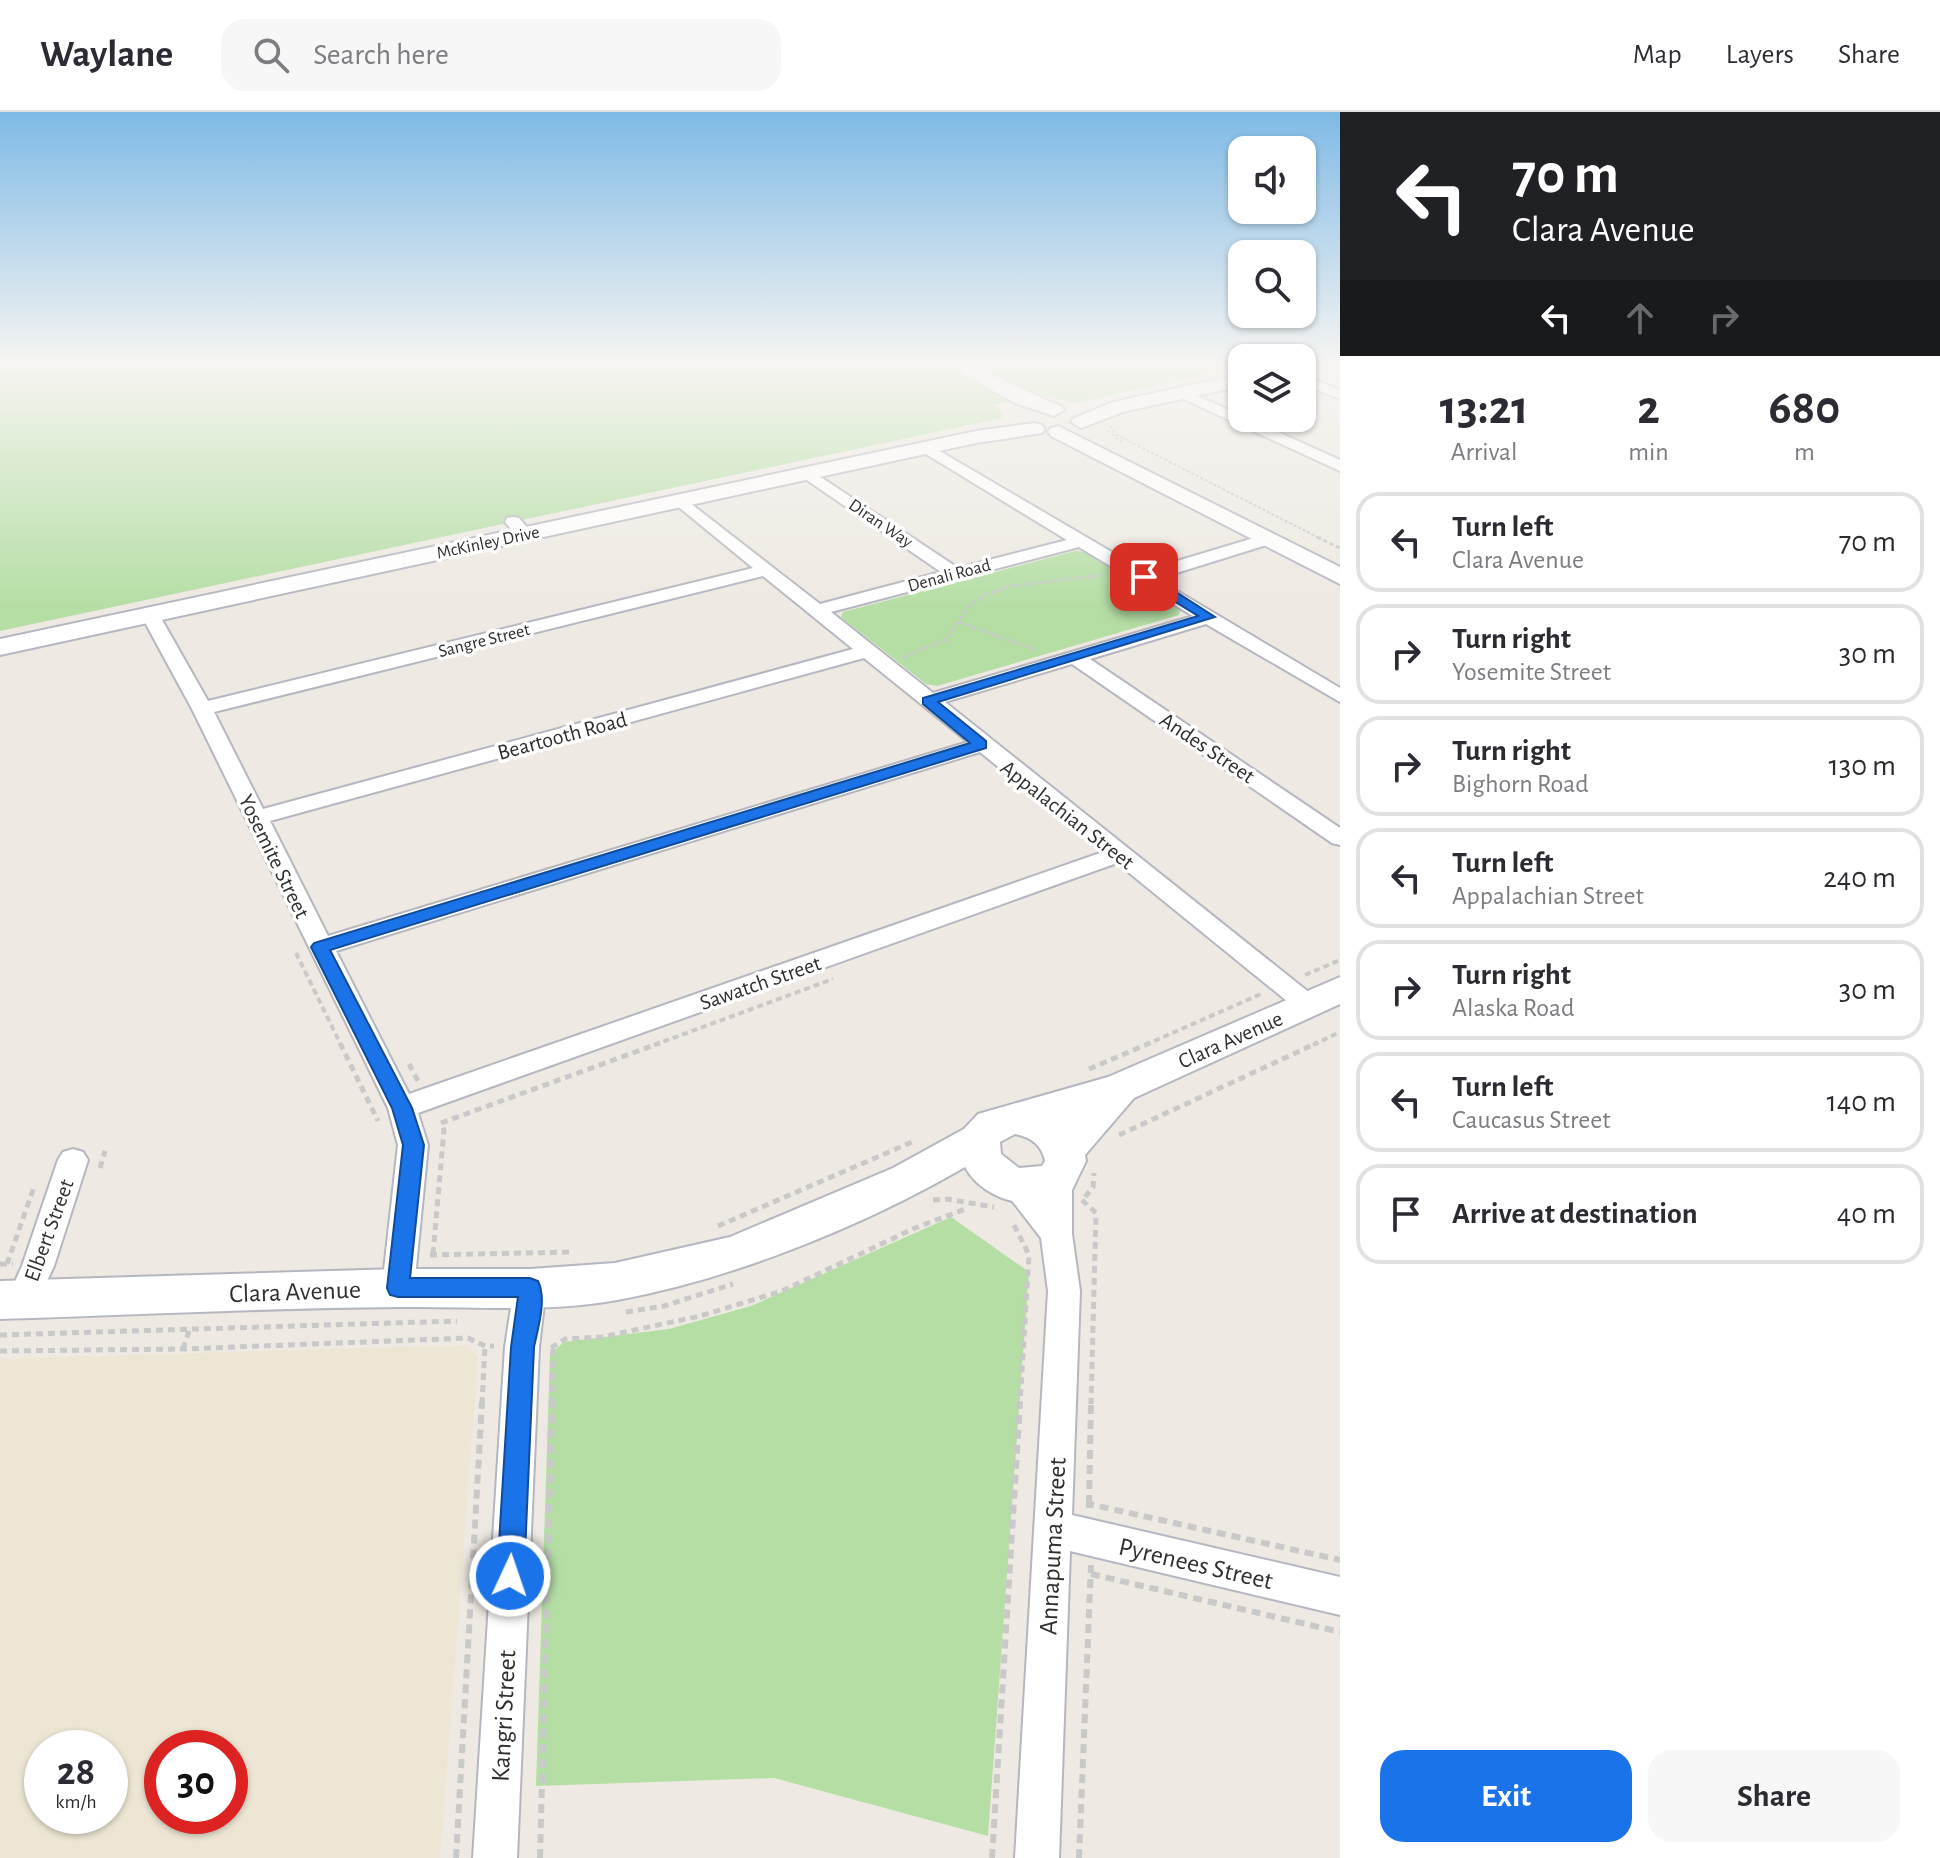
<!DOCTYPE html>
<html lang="en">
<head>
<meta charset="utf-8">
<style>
  body { margin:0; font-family:"Alegreya Sans",sans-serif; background:#f7f7f7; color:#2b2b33; height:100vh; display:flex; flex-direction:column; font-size:30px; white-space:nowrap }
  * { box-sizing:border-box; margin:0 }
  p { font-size:26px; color:#7c7c81 }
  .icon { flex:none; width:44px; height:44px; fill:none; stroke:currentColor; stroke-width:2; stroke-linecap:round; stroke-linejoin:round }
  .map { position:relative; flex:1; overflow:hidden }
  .panel { display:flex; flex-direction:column; background:#fff; width:600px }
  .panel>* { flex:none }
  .hud { background:#202124; color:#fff; overflow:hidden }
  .tools { position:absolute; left:1228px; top:24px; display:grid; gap:16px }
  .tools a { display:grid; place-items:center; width:88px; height:88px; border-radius:16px; background:#fff; box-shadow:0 2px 6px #0004; font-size:40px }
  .speed { position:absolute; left:24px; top:1618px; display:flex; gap:16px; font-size:40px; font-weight:700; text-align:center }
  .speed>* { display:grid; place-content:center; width:104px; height:104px; border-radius:50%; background:#fff; box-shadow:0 2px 6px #0004; line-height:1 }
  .speed small { font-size:20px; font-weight:400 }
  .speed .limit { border:12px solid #d22; background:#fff; color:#111 }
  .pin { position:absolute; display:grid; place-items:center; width:68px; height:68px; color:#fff; margin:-34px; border-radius:16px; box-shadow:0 4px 12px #0006 }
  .me { position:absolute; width:88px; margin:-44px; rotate:3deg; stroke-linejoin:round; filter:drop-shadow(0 0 6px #0008) }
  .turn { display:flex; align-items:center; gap:28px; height:168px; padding:0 40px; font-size:36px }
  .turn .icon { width:104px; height:104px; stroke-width:2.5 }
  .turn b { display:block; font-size:56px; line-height:68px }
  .lanes { display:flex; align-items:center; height:76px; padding:0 40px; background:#0003; justify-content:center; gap:40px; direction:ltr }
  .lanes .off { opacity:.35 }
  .eta { display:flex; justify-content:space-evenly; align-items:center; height:136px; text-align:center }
  .eta b { font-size:48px; font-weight:700; line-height:56px }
  .button { display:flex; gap:16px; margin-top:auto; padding:16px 40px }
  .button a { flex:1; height:92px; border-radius:24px; background:#1a73e8; color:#fff; font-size:32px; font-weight:700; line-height:92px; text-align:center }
  .button a+a { background:#f7f7f7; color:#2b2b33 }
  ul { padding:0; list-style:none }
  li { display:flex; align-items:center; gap:24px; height:100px; margin:0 16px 12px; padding:0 24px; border:4px solid #e1e1e2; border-radius:24px }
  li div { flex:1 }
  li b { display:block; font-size:30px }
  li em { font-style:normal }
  header { display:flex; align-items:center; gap:48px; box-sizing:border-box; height:112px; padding:0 40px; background:#fff; border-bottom:2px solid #e1e1e2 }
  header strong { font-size:38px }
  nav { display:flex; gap:44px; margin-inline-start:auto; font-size:28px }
  .search { width:560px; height:72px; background:#f7f7f7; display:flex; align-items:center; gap:20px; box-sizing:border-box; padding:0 28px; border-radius:24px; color:#7c7c81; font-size:30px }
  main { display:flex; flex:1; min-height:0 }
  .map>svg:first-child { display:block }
</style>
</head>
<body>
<header>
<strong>Waylane</strong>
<div class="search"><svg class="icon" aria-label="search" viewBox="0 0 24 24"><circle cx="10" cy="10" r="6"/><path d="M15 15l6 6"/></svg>Search here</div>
<nav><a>Map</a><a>Layers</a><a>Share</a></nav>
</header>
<main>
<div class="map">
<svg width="1340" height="1746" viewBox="0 0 1340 1746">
  <rect width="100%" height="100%" fill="#eee9e2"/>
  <path fill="#ede6d4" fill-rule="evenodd" d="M466,1233L478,1244L440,1746H0V1247ZM42,1636H110V1704H42ZM162,1636H230V1704H162Z"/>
  <path fill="#b5dea5" d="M0,250H1242V255L1074,291L1039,283L993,293L1001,298L1002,306L0,519Z
    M1075,439L1085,440L1180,498L1179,503L937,574L926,572L841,505L843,500Z
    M951,1105L1029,1160L988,1724L774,1666L536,1674L550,1242L564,1230L669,1217L751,1194Z"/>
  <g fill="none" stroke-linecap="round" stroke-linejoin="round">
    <defs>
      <path id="street" d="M1302,263L1340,278V287L1302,272Z
        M1182,277L1340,348V359L1177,284V278Z
        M926,331L1144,459L1267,422L1275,427L1273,431L1157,467L1340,576V590L1206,512L1090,547L1340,716V733L1332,731L1072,552L945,590L1316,886L1320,892L1316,898L1307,901L1298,898L1117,751L418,1001L428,1033L414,1176L409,1186L398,1190L387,1186L382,1176L398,1033L388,996L192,597L141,503L150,497L157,499L208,589L753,456L675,392L673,389L681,384L820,492L941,460L801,364L799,361L807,356L958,456L1067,428L921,339L918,336ZM1079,435L1193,504L933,581L831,500ZM763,464L853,537L263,697L214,600ZM864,546L968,630L328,824L270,709ZM980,640L1103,740L409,982L336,839Z
        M513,405L519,406L533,422L531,426H519L505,410L507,406Z
        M73,1037L83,1040L88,1048L54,1154L34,1197L23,1201L12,1197L7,1187L22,1154L58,1048L63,1040Z
        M1057,1054L1068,1058L1072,1066V1122L1080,1179L1072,1403L1340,1465V1503L1070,1439L1059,1746H1015L1048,1179L1041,1126L1000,1073L1004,1065C1023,1058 1030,1070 1042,1083V1066L1046,1058Z
        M530,1162L541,1166L546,1176L539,1235L517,1746H473L505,1235L514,1176L519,1166Z"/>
      <path id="secondary" d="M941,250C976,248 1024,281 1061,294L1064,298L1054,304L1015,291Z
        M1302,250H1335L1333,254L1302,261Z
        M1242,262V274L1126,299L1081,316L1071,310L1074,306L1113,290Z
        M1035,311L1042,313L1045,317L1042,321L976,331L0,543V527L976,319Z
        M1058,314L1340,455V472L1051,324L1048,320L1051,316Z
        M1340,865V892L1134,986L1085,1043L1086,1049L1072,1078C1060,1081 1047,1088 1035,1090C1009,1094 977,1078 965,1055C863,1114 733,1167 617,1188C546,1201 471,1194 399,1195C266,1196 133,1203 0,1207V1169L398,1157H530L615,1151L730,1125L893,1056L964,1017L978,1002L1108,965ZM1015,1022C1031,1025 1042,1033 1045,1049L1042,1054L1019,1056L1001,1042L1000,1030Z"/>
    </defs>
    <use href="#street" stroke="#b5b7c0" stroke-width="4"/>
    <use href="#secondary" stroke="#b5b7c0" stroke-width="4"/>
    <path stroke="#c9c9c9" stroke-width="2" stroke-dasharray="3 2" stroke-linecap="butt" d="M916,250L935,260
      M1110,314L1115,322L1321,427
      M1108,319L1123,331"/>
    <path stroke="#c9c9c9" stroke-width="3" stroke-dasharray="4 3" stroke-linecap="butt" d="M1317,425L1340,436
      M959,510L1036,538
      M904,545L947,527L968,495L985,483L1012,474L1104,463"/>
    <path stroke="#c9c9c9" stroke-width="4" stroke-dasharray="6 4" stroke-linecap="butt" d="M296,841L341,933
      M1305,863L1340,848
      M654,933L833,867
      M1145,933L1261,882
      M1313,933L1340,920"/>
    <path stroke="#c9c9c9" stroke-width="5" stroke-dasharray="7 5" stroke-linecap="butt" d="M340,931L378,1009
      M409,952L418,969
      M1089,957L1150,931
      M441,1011L660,931
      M1119,1023L1317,931
      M100,1056L105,1039
      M1085,1085L1093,1075L1094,1061
      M933,1088L947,1087L994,1095
      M1082,1088L1096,1101L1091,1292
      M1014,1113L1029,1143L1020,1292
      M718,1114L912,1030
      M433,1142L444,1018L442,1012
      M430,1143L569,1140
      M0,1152H13
      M7,1152L34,1075
      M626,1200L664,1194L733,1172
      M0,1223L457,1209
      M551,1236L565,1227L602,1225L700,1204L782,1179L915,1116L968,1096
      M183,1237L190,1216
      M0,1239L183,1237L468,1226L485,1234H494
      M482,1292L485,1234
      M552,1292L553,1235"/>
    <path stroke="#c9c9c9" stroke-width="6" stroke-dasharray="9 6" stroke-linecap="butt" d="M1089,1392L1091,1290
      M1089,1396V1392L1340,1448
      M1091,1462L1340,1520
      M456,1746L482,1290
      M540,1746L552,1290
      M992,1746L1020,1290
      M1079,1746L1091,1453"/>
    <use href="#street" fill="#fff" fill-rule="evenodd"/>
    <use href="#secondary" fill="#fff" fill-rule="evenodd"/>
  </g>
  <linearGradient id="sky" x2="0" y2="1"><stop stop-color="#7fbae6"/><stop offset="0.51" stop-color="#f7f5f2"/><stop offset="1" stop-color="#f7f5f2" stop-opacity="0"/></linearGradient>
  <rect width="1340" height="494" fill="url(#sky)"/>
  <path fill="#1a73e8" stroke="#114b97" stroke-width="2" d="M1140,462H1148L1215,505L938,590L986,629V636L330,838L412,996L424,1033L410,1166H530L538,1169C547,1187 538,1216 534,1235L524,1464L520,1474L510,1477L501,1474L497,1464L511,1235L518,1185H398L390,1183L387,1176L403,1033L392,996L311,835L314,831L970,631L923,592V586L1198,504L1140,468Z"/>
  <g text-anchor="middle" stroke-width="7" stroke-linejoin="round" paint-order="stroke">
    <g font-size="18" fill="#2e2e2e" stroke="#fff">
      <text transform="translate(881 411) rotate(34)" y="6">Diran Way</text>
      <text transform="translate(488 430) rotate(-12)" y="6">McKinley Drive</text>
      <text transform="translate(949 463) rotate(-15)" y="6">Denali Road</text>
      <text transform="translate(484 528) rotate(-14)" y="6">Sangre Street</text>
    </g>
    <g font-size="22" fill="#2e2e2e" stroke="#fff">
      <text transform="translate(562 623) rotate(-15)" y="8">Beartooth Road</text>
      <text transform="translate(1208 635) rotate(34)" y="8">Andes Street</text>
      <text transform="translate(1068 702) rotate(38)" y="8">Appalachian Street</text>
      <text transform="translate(275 744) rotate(64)" y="8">Yosemite Street</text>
      <text transform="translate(760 870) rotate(-19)" y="8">Sawatch Street</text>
      <text transform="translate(1230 927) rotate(-24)" y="8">Clara Avenue</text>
      <text transform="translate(48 1118) rotate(-70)" y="8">Elbert Street</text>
    </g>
    <g font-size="26" fill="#2e2e2e" stroke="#fff">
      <text transform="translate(295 1179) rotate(-2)" y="9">Clara Avenue</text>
      <text transform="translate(1052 1434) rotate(-87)" y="9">Annapuma Street</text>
      <text transform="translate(1196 1451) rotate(13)" y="9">Pyrenees Street</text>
      <text transform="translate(503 1604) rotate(-87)" y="9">Kangri Street</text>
    </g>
  </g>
</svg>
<div class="tools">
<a><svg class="icon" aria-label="sound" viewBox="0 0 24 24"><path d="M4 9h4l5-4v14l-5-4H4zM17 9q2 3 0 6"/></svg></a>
<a><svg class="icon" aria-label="search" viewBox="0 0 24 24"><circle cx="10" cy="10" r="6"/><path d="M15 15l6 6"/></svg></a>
<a><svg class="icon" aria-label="layers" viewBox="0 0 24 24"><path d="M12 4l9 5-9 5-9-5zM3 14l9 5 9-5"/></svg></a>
</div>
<div class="speed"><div>28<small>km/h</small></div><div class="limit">30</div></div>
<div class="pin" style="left:1144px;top:465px;background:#d93025"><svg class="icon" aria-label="arrive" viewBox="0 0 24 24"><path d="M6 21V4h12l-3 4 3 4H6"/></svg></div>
<svg class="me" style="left:510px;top:1464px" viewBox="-20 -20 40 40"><circle r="17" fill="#1a73e8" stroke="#fff" stroke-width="3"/><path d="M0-11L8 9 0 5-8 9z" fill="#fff"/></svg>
</div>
<section class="panel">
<div class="hud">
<div class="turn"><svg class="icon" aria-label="left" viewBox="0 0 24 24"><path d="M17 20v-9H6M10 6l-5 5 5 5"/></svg><div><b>70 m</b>Clara Avenue</div></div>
<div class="lanes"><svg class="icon" aria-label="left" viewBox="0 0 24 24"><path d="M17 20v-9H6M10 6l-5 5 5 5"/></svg><svg class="icon off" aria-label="ahead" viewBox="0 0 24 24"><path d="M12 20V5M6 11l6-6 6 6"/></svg><svg class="icon off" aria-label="right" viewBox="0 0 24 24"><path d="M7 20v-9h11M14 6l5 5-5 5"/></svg></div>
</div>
<div class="eta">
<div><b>13:21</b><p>Arrival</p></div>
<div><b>2</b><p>min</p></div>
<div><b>680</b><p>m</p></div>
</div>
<ul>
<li><svg class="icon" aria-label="left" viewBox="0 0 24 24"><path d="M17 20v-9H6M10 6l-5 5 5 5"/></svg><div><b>Turn left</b><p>Clara Avenue</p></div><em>70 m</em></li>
<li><svg class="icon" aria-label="right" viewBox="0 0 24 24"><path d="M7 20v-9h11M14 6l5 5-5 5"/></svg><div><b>Turn right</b><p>Yosemite Street</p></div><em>30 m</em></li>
<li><svg class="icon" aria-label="right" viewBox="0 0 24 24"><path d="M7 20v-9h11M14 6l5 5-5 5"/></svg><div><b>Turn right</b><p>Bighorn Road</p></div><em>130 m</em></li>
<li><svg class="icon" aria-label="left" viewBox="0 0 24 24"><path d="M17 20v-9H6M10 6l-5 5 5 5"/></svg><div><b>Turn left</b><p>Appalachian Street</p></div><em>240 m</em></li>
<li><svg class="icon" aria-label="right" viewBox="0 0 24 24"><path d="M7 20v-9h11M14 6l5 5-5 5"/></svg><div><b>Turn right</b><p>Alaska Road</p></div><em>30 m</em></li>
<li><svg class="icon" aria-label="left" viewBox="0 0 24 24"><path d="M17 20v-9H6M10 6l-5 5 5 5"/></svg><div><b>Turn left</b><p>Caucasus Street</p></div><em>140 m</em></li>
<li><svg class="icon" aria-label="arrive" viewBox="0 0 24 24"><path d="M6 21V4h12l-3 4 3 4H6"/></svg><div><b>Arrive at destination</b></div><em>40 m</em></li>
</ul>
<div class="button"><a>Exit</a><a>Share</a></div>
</section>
</main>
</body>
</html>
